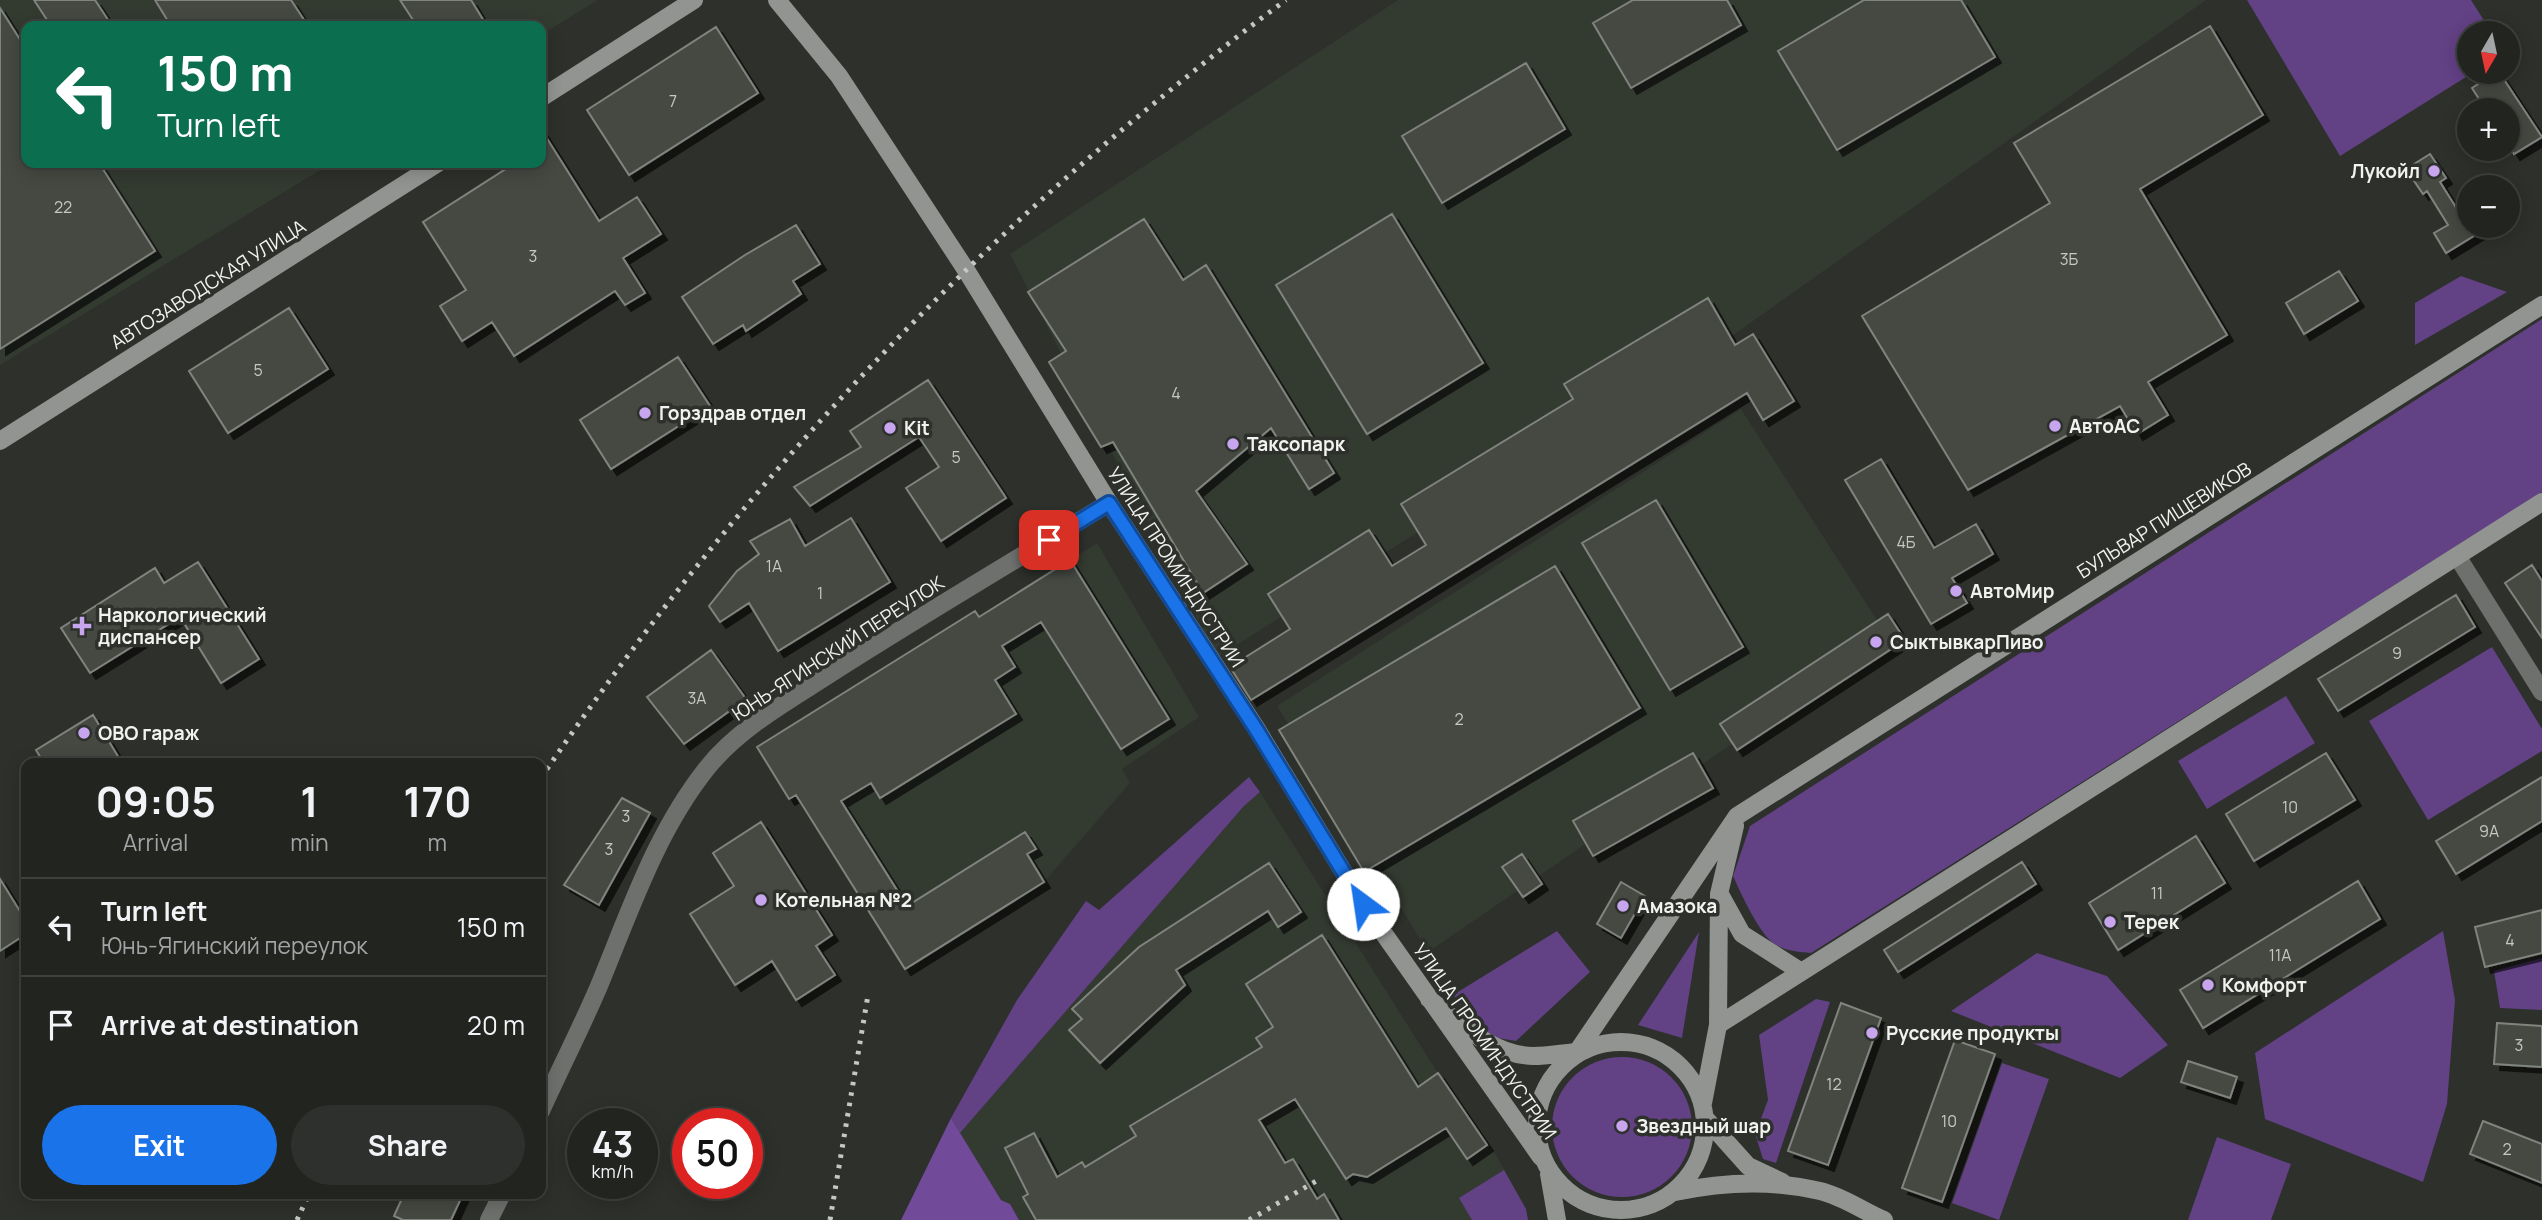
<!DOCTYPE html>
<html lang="en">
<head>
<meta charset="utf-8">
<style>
  body { margin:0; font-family:Manrope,sans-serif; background:#2e302d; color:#f1f3f6; height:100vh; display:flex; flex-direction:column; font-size:26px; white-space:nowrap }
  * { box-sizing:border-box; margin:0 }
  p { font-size:23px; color:#a2a4a5 }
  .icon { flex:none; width:38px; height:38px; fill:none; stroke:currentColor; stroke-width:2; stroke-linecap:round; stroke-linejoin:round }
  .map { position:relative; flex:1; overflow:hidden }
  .drawer { position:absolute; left:21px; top:758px; width:525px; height:441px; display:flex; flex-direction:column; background:#222420; border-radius:14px; box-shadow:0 4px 18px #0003,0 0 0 2px #3f413e }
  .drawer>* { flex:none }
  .banner { position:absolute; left:21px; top:21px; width:525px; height:147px; border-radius:14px; box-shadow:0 4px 18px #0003,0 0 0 2px #3f413e; background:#0b6e4f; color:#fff; overflow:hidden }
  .needle { width:46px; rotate:189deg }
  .tools { position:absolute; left:2457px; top:21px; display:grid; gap:14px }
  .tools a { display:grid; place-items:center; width:63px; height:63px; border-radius:50%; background:#222420; box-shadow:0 4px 18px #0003,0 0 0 2px #3f413e; font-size:35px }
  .speed { position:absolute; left:567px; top:1108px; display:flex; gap:14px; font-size:35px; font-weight:700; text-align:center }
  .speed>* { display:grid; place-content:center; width:91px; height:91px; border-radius:50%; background:#222420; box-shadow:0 4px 18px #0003,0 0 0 2px #3f413e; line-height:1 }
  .speed small { font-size:18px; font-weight:400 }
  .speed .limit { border:10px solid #d22; background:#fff; color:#111 }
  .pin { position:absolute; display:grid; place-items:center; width:60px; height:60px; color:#fff; margin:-30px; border-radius:14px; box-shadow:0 4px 10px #0006 }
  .me { position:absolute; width:77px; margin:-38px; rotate:329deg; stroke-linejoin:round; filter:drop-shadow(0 0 5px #0008) }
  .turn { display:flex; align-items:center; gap:24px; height:147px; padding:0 21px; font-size:32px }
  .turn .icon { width:91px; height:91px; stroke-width:2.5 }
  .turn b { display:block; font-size:49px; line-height:60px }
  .eta { display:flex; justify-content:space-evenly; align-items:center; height:119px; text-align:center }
  .eta b { font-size:42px; font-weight:700; line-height:49px }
  .primary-button { display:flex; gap:14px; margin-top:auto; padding:14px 21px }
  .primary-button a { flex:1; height:80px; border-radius:42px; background:#1a73e8; color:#fff; font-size:28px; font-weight:700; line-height:80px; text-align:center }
  .primary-button a+a { background:#2e302d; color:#f1f3f6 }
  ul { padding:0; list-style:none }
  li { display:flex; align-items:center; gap:21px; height:98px; padding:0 21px; border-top:2px solid #3f413e }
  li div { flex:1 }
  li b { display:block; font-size:26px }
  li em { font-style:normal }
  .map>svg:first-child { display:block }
</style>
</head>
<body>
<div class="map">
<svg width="2542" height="1220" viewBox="0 0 2542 1220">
  <defs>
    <filter id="shadow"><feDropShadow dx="6" dy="6" stdDeviation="0" flood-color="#0009"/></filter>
  </defs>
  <rect width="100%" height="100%" fill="#2d302b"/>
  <path fill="#333a30" d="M0,0H598L541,35V26H26V163H332L0,365Z
    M1398,0H2206L1715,348L1217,657L1010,254Z
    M1741,409L1888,637L1428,952L1277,706Z
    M1097,543L1199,717L1122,769L1130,783L1044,882L905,969L796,795L789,799L757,747L975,611L979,617Z
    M1260,792L1438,1073L1496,1155L1526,1209L1528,1220H1019L1010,1204L1001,1200L960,1133L1244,806Z"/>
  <path fill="#624185" d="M2247,0H2471L2492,33H2469V72H2474L2340,156Z
    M2461,276L2507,292L2415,345V303Z
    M2542,319V492L1811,953C1798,952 1784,951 1773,943C1758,931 1741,894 1733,876L1750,826Z
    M2492,647L2542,729V751L2428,820L2369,721Z
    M2286,696L2315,743L2207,809L2178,761Z
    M1249,777L1260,792L1244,806L960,1133L951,1118L1017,1000L1086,901L1099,910Z
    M1557,931L1590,972L1516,1041L1480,1035L1453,995Z
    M2443,931L2455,1000L2447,1104L2423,1182L2265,1119L2255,1053Z
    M1699,932L1682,1038L1638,1025Z
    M2037,953L2107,976L2168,1045L2120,1078L1951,1011Z
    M2542,958V1010L2500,1008L2494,971Z
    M1816,999L1830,1002L1776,1163L1763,1159L1755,1134L1768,1100L1759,1035Z
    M1552 1127a70 70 0 1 1 140 0a70 70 0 1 1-140 0Z
    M2002,1063L2049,1079L1999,1220L1952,1203Z
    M2217,1137L2291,1164L2271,1220H2188Z
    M1504,1170L1526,1209L1528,1220H1472L1459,1198Z"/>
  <path fill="#724a9a" d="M951,1118L1001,1200L1010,1204L1019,1220H901Z"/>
  <path fill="#454843" stroke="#80847e" stroke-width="2" filter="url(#shadow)" d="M34,0H95L112,26H51Z
    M155,0H291L308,26H171Z
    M400,0H471L487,26H417Z
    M1633,0H1727L1741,25L1631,88L1593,23Z
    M1864,0H1961L1995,57L1837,150L1778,51Z
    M0,8L26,49V163H99L155,251L0,349Z
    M2210,26L2263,115L2140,189L2227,335L2148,382L2168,415L2137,434L2120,406L1968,490L1862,316L2050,203L2014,143Z
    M716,27L758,93L629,175L587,110Z
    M1526,63L1565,129L1442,203L1402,136Z
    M2497,72H2499L2542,137L2514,154L2508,144V110H2486L2472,88Z
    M541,129L599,221L637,197L661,234L623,258L645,293L625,305L615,291L514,356L492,322L462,341L440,306L466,290L423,222L515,163H541Z
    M2430,154L2446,178L2440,182L2462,217L2469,212V226H2490L2446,253L2434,233L2448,225L2427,191L2423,194L2406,169Z
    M1392,214L1483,363L1367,434L1276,285Z
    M1144,219L1183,280L1206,265L1334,473L1309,489L1271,428L1196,491L1247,564L1203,593L1113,442L1101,447L1049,362L1066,351L1028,292Z
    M796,225L820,264L793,281L801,294L746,331L743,325L713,344L682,297L745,255Z
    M2339,271L2358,301L2304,334L2286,303Z
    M1708,298L1735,345L1753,334L1794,401L1763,420L1747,393L1251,700L1230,667L1290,629L1268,594L1369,530L1392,566L1426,545L1401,504L1573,399L1564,384Z
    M289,308L328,369L228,433L189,371Z
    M678,357L710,406L611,469L580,420Z
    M928,380L1006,498L941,541L906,488L939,467L919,437L810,506L794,487L861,447L850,431Z
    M1881,459L1934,548L1976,524L1993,554L1952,578L1967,603L1931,624L1845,480Z
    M1656,500L1743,647L1670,690L1582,543Z
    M851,518L890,582L778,651L749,603L720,622L709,606L737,571L759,554L750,541L790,519L805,546Z
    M1070,560L1169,719L1121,749L1041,622L1002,646L1015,667L995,680L1016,714L880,798L871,783L841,801L907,906L1025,832L1036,849L1027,854L1044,882L905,969L796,795L789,799L757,747L975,611L979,617Z
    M198,562L259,659L221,683L180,617L90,673L61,628L155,568L164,583Z
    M2532,565L2542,581V638L2505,583Z
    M1555,566L1640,708L1364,872L1279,730Z
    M2456,595L2475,627L2338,711L2318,679Z
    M1888,614L1905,640L1737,750L1720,724Z
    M711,650L746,699L684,744L647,697Z
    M93,715L122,763H44L36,750Z
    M1693,753L1713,788L1593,856L1573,821Z
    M2326,753L2355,800L2254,861L2226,814Z
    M2542,777V821L2456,874L2436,841Z
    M622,798L650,813L599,905L564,885Z
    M761,822L832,935L816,946L835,975L796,1000L772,961L735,985L690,914L734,886L713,853Z
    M2196,836L2225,883L2118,950L2089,903Z
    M1522,854L1542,884L1523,897L1502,867Z
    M2022,862L2036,884L1898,972L1884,950Z
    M1269,863L1301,912L1278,927L1268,911L1176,970L1185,985L1100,1063L1069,1030L1082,1019L1072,1009L1139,947Z
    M0,879L26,921V934L0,951Z
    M2358,881L2380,919L2203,1028L2180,990Z
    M1621,882L1645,896L1621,938L1597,924Z
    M2542,910V953L2485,967L2475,927Z
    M1322,935L1418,1087L1438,1073L1487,1145L1467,1159L1446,1128L1367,1177L1353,1174L1346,1179L1295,1099L1259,1120L1285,1163L1293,1159L1317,1199L1324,1194L1339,1220H1036L1023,1197L1028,1194L1005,1148L1034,1133L1057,1177L1082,1162L1085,1167L1136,1136L1130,1126L1262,1047L1256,1038L1273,1027L1246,984Z
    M1841,1003L1881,1018L1828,1165L1788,1151Z
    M2497,1023L2542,1026V1067L2494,1064Z
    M1955,1040L1995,1054L1942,1202L1902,1188Z
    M2188,1061L2237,1077L2230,1098L2181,1082Z
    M2483,1121L2542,1144V1183L2470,1154Z
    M404,1194H463L451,1220H403L394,1216Z"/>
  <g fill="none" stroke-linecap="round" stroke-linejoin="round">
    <path stroke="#6e706d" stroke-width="18" d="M2457,556L2542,692
      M541,1111C560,1069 581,1028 599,986C630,911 656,832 707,768C740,727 790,700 833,672C924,614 1017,559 1109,503
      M489,1220L502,1194"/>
    <path stroke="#919490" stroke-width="18" d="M777,0L839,76L966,270L1109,503L1256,728L1363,904L1541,1157
      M541,98L694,0
      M0,441L438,163
      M1721,896L1742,934L1800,971
      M1429,999C1460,1023 1492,1055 1533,1056C1548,1056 1563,1053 1577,1052L1737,816L2542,305
      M1718,1025L2542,502
      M1537 1126a84 84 0 1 1 168 0a84 84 0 1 1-168 0Z
      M1703,1103L1718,1025L1719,894L1735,826
      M1705,1118L1748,1166L1782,1182
      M1549,1174L1557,1220
      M1675,1192C1722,1182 1773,1180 1820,1191C1842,1196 1863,1211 1884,1220"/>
    <path stroke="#c5c7c4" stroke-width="5" stroke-dasharray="3.5 7" stroke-linecap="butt" d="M541,778C713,524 919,294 1157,101C1200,66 1242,32 1286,0
      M297,1220L309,1194
      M830,1220L868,995
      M1249,1220L1318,1180"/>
  </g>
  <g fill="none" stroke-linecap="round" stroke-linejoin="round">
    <defs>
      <path id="route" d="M1049,540L1109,503L1256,729L1363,904"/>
    </defs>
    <use href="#route" stroke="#114b97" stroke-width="18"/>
    <use href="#route" stroke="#1a73e8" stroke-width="12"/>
  </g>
  <g fill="#c7a6ef" stroke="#2d302b" stroke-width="2.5">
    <circle cx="2434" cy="171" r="7"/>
    <circle cx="645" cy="413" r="7"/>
    <circle cx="2055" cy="426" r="7"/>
    <circle cx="890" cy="428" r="7"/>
    <circle cx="1233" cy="444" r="7"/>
    <circle cx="1956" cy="591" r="7"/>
    <path d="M78.5 615.5h7v7h7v7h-7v7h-7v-7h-7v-7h7z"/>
    <circle cx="1876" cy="642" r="7"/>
    <circle cx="84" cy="733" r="7"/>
    <circle cx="761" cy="900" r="7"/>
    <circle cx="1623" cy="906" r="7"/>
    <circle cx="2110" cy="922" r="7"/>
    <circle cx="2208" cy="985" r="7"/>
    <circle cx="1872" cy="1033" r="7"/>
    <circle cx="1622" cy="1126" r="7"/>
  </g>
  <g text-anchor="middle" stroke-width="7" stroke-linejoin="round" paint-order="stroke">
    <g font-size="16" fill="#c6c8c5">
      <text x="673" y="107">7</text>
      <text x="63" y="213">22</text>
      <text x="533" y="262">3</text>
      <text x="2069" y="265">3Б</text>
      <text x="258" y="376">5</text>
      <text x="1176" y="399">4</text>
      <text x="956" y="463">5</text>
      <text x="1906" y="548">4Б</text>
      <text x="774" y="572">1А</text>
      <text x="820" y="599">1</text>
      <text x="2397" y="659">9</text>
      <text x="697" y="704">3А</text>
      <text x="1459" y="725">2</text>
      <text x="2290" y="813">10</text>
      <text x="626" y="822">3</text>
      <text x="2489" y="837">9А</text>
      <text x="609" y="855">3</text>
      <text x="2157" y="899">11</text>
      <text x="2510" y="946">4</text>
      <text x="2280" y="961">11А</text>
      <text x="2519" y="1051">3</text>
      <text x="1834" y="1090">12</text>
      <text x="1949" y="1127">10</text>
      <text x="2507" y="1155">2</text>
    </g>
    <g font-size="19" font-weight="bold" fill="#f1f3f0" stroke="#2d302b" text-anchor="start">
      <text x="2420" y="178" text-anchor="end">Лукойл</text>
      <text x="659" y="420">Горздрав отдел</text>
      <text x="2069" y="433">АвтоАС</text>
      <text x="904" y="435">Kit</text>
      <text x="1247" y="451">Таксопарк</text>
      <text x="1970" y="598">АвтоМир</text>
      <text x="98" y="622">Наркологический<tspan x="98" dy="22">диспансер</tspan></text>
      <text x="1890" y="649">СыктывкарПиво</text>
      <text x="98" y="740">ОВО гараж</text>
      <text x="775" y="907">Котельная №2</text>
      <text x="1637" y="913">Амазока</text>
      <text x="2124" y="929">Терек</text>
      <text x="2222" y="992">Комфорт</text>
      <text x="1886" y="1040">Русские продукты</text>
      <text x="1636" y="1133">Звездный шар</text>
    </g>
    <g font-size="19" fill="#f1f3f0" stroke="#2d302b">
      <text transform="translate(208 284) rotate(-32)" y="7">АВТОЗАВОДСКАЯ УЛИЦА</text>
      <text transform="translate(2164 520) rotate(-32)" y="7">БУЛЬВАР ПИЩЕВИКОВ</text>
      <text transform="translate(1176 567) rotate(57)" y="7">УЛИЦА ПРОМИНДУСТРИИ</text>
      <text transform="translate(838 648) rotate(-33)" y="7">ЮНЬ-ЯГИНСКИЙ ПЕРЕУЛОК</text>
      <text transform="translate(1485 1041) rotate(55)" y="7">УЛИЦА ПРОМИНДУСТРИИ</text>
    </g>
  </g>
</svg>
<div class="tools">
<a><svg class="needle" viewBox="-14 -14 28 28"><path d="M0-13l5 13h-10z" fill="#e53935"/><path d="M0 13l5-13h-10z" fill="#a2a4a5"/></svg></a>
<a>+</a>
<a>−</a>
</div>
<div class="speed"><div>43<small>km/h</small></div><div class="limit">50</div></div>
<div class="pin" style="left:1049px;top:540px;background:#d93025"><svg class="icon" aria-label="arrive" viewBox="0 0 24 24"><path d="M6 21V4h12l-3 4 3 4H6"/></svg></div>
<svg class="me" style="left:1363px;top:904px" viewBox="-20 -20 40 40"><circle r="19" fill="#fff"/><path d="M0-13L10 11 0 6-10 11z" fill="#1a73e8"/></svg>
<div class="banner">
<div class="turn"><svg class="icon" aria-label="left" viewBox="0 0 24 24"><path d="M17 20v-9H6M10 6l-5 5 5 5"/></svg><div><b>150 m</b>Turn left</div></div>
</div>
<section class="drawer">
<div class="eta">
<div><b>09:05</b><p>Arrival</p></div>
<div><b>1</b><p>min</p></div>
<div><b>170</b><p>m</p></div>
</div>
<ul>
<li><svg class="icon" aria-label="left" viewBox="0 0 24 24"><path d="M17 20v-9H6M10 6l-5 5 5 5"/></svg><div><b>Turn left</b><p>Юнь-Ягинский переулок</p></div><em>150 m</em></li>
<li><svg class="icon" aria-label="arrive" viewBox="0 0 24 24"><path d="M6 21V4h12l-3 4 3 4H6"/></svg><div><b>Arrive at destination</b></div><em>20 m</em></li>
</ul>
<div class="primary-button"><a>Exit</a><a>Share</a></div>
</section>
</div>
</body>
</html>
